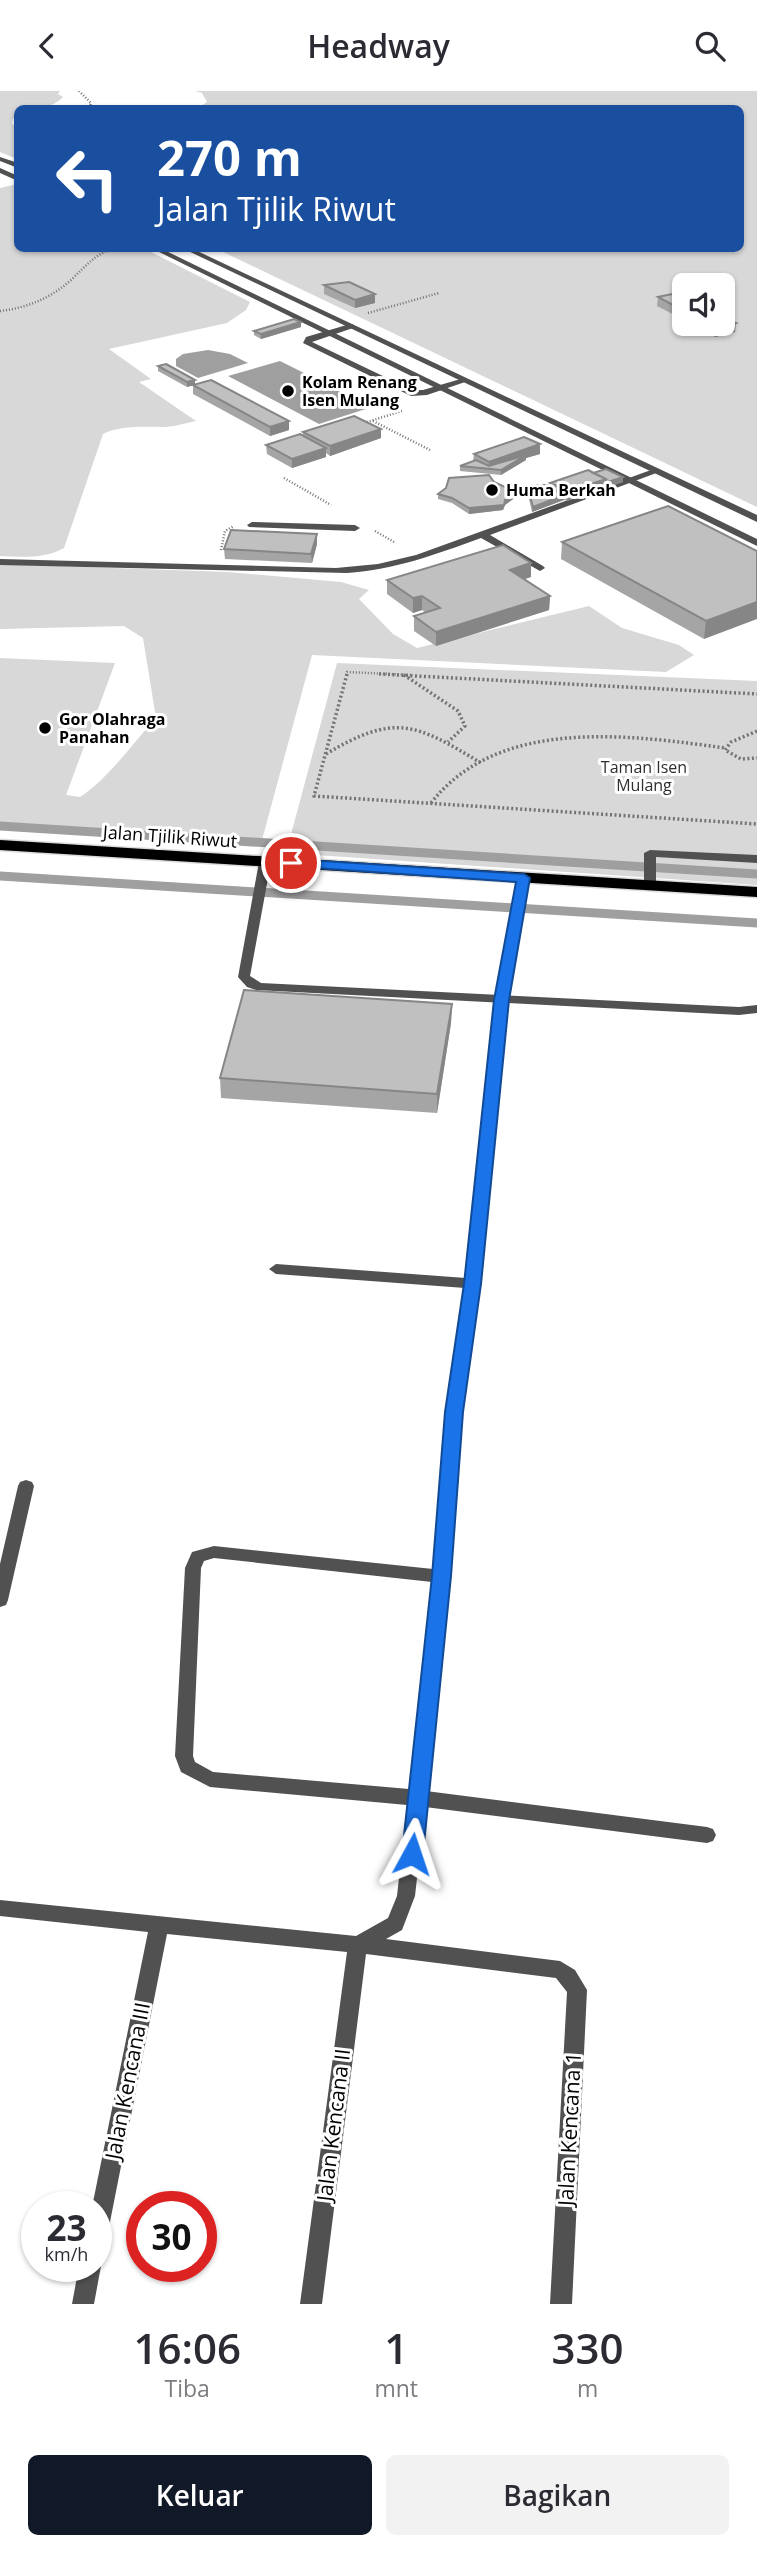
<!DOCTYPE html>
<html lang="id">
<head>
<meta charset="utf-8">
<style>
  body { margin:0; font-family:"Open Sans",sans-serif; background:#f2f2f3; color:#2b2b33; height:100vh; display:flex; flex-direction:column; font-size:26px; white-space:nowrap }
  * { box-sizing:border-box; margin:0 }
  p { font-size:23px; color:#7c7c81 }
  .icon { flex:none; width:38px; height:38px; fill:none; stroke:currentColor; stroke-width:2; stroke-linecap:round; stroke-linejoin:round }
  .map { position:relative; height:2213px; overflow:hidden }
  .sheet { display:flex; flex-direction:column; background:#fff; flex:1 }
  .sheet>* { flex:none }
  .hud { position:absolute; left:14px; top:14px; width:730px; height:147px; border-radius:10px; box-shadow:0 2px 5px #0004; background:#1a4fa0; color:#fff; overflow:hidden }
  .buttons { position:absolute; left:672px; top:182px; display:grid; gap:14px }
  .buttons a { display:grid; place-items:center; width:63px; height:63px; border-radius:10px; background:#fff; box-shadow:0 2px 5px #0004; font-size:35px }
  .speed { position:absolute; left:21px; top:2100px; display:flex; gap:14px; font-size:35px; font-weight:700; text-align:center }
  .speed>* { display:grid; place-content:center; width:91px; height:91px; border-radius:50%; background:#fff; box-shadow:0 2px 5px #0004; line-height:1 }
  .speed small { font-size:18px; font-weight:400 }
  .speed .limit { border:10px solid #d22; background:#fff; color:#111 }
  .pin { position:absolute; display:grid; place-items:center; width:60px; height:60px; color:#fff; margin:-30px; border:4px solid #fff; border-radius:50%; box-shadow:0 2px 7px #0007 }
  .me { position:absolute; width:77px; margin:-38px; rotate:5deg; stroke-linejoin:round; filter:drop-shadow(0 0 5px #0008) }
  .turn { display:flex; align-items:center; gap:24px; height:147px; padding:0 28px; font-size:32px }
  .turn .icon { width:91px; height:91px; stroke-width:2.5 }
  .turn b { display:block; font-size:49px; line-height:60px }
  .eta { display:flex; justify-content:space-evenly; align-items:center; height:119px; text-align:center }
  .eta b { font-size:42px; font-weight:600; line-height:49px }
  .button { display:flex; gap:14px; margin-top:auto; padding:14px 28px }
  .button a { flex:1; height:80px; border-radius:10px; background:#111827; color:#fff; font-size:28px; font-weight:600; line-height:80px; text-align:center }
  .button a+a { background:#f2f2f3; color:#2b2b33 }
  header { display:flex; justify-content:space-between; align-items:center; height:91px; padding:0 28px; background:#fff; font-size:32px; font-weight:600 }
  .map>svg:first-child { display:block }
</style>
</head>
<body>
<header><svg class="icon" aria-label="back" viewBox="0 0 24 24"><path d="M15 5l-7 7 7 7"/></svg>Headway<svg class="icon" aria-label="search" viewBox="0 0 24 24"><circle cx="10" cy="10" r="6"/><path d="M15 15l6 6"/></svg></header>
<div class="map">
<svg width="757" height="2213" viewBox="0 0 757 2213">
  <rect width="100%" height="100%" fill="#fff"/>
  <path fill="#d8d8d8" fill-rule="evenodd" d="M0,0H60L58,3L63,6C52,18 33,18 18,18L17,26L13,28L12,32L17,38V68L0,61Z
    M195,0H757V416L217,158H740V18H197L207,11L202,2ZM684,194H723V233H684Z
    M17,93L18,158H145L250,211L246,219L227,232L109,258L151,288L139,291L196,330C186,332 174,336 163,336C144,336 121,334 103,343L64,457C44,468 22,466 0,465V97Z
    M0,473L227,481L341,491L369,499L359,508L393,543L417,557L589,515L622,537L679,554L694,564L666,581L312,564L262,749L0,731V567L115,572L66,704L80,706C109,687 132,653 156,627L143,547L124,535L0,538Z
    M337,572L757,590V794L286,762Z"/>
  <path fill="#9f9f9f" d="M208,259L230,263L248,272L198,287L176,275V268L183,263Z
    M280,270L372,316L319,333L228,285Z"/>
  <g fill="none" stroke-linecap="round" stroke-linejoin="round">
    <path stroke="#9f9f9f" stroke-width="9" d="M0,735L757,783
      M0,785L757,832"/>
    <defs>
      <path id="trunk" d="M0,749L757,796V806L0,759Z"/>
    </defs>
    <use href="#trunk" stroke="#dbdbdb" stroke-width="3"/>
    <path stroke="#737373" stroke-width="2.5" stroke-dasharray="1 2" stroke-linecap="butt" d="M79,0L91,12L89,18
      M0,220C27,217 51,207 71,189C85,176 93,165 111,158
      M368,222L439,202
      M373,330L430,359
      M364,332L402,320
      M284,387L331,414
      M375,440L394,451
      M221,459L225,440L234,435
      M346,584L347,581L411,584"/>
    <path stroke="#737373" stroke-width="3.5" stroke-dasharray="2 2.5" stroke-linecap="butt" d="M347,583L314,705L757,733
      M379,583L757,603
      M404,584L458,620L465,635L448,651
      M757,640L731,651L725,659L741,668L757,667
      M326,663C395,622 415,632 481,672
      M431,712C499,625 630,644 725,657"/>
    <path fill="#515151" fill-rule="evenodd" d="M350,233H353V237L312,251L412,299H423L464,287L468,290L427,304L411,305L303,252L306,246Z
      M651,379L659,381L490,444L543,475L545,477L540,480L481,447C437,463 394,479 347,482L0,474V468L336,477L378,473L416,464Z
      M252,431L355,434L360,437L355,440L249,436L247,434Z
      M650,759L757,764V772L656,766V795L650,799L644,795V762Z
      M265,767L271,771L250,885L261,892L739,916L757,914V922L739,924L256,899L247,896L238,886L259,771Z"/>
    <path fill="#515151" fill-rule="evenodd" d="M0,66L18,72V77L0,70Z
      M0,77L18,85V90L0,82Z
      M153,158H162L757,448V455Z
      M184,158H193L757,424V431Z
      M524,783L530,787L507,909L480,1193L462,1321L449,1485L426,1700L707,1736L713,1738L716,1744L713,1750L707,1752L425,1716L415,1805L402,1839L386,1848L560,1870L575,1879L587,1899L572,2213H550L567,1901L556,1887L366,1863L322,2213H300L347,1861L167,1843L107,2146L103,2153L96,2156V2116H92L148,1841L0,1825V1809L356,1845L388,1827L397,1805L407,1714L210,1696L181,1681L175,1665L185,1477L192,1461L214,1455L433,1478L446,1321L465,1197L276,1183L269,1178L276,1173L466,1187L495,909L518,787ZM214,1467L432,1491L409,1698L213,1681L195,1671L193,1665L201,1477L204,1470Z
      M26,1389L32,1391L34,1395L8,1509L6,1514L0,1516V1473L18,1395L20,1391Z
      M96,2167L101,2175L94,2213H72L79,2175H96Z"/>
    <use href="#trunk" fill="#000" fill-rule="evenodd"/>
  </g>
  <path fill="#a5a5a5" d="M324,194L375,212L355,217L324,203Z
    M684,205V229L657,215L658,206Z
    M301,231V236L261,248L254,244V240Z
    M691,233H723L735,241L715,246Z
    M158,275L195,289V293L289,339L270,345L193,303V294L187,296L158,280Z
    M303,341L381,347L330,365L326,362V366L292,377L267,363L266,354L303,345Z
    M474,363H540L526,367V369L501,384L460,380V375L473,370Z
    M593,382L623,386V391L567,410L564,409L532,421L527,399V394H550V392Z
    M494,391L516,406L505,414L503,419L469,423L452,412L438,408V403Z
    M562,451L757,460L704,548L561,468Z
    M317,453L312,472L225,468L224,458Z
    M531,486L525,488L550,505L549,519L436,555L414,540V525L426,522L422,519L413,522L387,503V489Z
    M452,913L451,932L437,1022L221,1007L220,987Z"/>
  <path fill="#868686" d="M375,203V212L355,217V209Z
    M301,231V236L261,248V243Z
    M736,232L735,241L715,246L716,237Z
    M195,289V294L187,296V291Z
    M289,330V339L270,345V336Z
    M381,338V347L330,365V355Z
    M540,353V363L526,367V369L501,384V379L488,378L489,371Z
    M326,357V366L292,377V368Z
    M623,386V391L605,397V392Z
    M606,388L605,397L567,410V401Z
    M516,401V406L505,414L503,419L469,423V417L505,409Z
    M564,404V409L532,421L533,416Z
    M317,443V453L312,472L311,463Z
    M531,472V486L510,493V479Z
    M422,505V519L413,522V507Z
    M550,505L549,519L436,555V541Z
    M757,511V528L704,548L706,530Z
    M452,913L451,932L437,1022V1003Z"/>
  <path fill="#c0c0c0" stroke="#868686" stroke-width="2" d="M349,191L375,203L355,209L324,194Z
    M677,202L684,205V220L658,206Z
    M723,226L736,232L716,237L708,233H723Z
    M294,228L301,231L261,243L254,240Z
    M166,273L195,289L187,291L158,275Z
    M211,289L289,330L270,336L193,294Z
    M354,325L381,338L330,355L303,341Z
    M300,343L326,357L292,368L266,354Z
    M524,346L540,353L489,371L474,363Z
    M526,364L501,379L460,375L476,369L489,375Z
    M606,378L623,386L605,392L606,388L593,382Z
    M588,379L606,388L567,401L550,392Z
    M489,384L494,391L516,401L505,409L504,414L469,417L452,407L438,403L446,397L449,387Z
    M527,394H554L550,397L564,404L533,416Z
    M668,415L757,460V511L706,530L562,451Z
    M231,439L317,443L311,463L224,458Z
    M503,454L531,472L510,479L550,505L436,541L414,525L440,517L422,505L413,507L387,489Z
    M244,899L452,913L437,1003L220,987Z"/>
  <path fill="#1a73e8" stroke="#114b97" stroke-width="2" d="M291,768L524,783L530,787L509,909L481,1193L463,1321L451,1485L423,1763L420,1769L412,1772L405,1769L402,1763L432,1485L445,1321L464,1193L494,909L516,791L286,775V770Z"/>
  <g fill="#000" stroke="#fff" stroke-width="2.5">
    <circle cx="288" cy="300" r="7"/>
    <circle cx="492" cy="399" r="7"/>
    <circle cx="45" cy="637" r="7"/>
  </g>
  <g text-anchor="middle" stroke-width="6" stroke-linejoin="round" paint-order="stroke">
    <g font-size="16" font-weight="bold" fill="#000" stroke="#fff" text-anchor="start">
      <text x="302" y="297">Kolam Renang<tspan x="302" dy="18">Isen Mulang</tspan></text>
      <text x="506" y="405">Huma Berkah</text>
      <text x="59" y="634">Gor Olahraga<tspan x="59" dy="18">Panahan</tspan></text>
    </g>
    <g font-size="16" fill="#2f2f2f" stroke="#fff">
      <text x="644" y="682">Taman Isen<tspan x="644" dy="18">Mulang</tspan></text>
    </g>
    <g font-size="18" fill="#000" stroke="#fff">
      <text transform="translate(170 746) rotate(4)" y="6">Jalan Tjilik Riwut</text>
    </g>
    <g font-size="21" fill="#000" stroke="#fff">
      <text transform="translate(128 1990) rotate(-79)" y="7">Jalan Kencana III</text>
      <text transform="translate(334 2034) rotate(-83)" y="7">Jalan Kencana II</text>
      <text transform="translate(570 2038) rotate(-87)" y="7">Jalan Kencana 1</text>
    </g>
  </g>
</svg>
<div class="buttons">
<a><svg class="icon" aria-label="sound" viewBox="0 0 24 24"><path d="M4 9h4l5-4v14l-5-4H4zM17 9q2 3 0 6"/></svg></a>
</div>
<div class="speed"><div>23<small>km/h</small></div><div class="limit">30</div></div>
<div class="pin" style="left:291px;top:772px;background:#d93025"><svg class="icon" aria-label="arrive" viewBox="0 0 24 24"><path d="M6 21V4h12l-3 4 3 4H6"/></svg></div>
<svg class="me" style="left:412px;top:1763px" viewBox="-20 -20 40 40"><path d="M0-17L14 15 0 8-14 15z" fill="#1a73e8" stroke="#fff" stroke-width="4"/></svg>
<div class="hud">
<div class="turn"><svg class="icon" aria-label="left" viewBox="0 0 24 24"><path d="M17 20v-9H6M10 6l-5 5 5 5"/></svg><div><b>270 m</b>Jalan Tjilik Riwut</div></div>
</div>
</div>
<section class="sheet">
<div class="eta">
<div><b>16:06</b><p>Tiba</p></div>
<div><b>1</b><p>mnt</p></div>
<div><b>330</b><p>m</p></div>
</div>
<div class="button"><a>Keluar</a><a>Bagikan</a></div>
</section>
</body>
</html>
